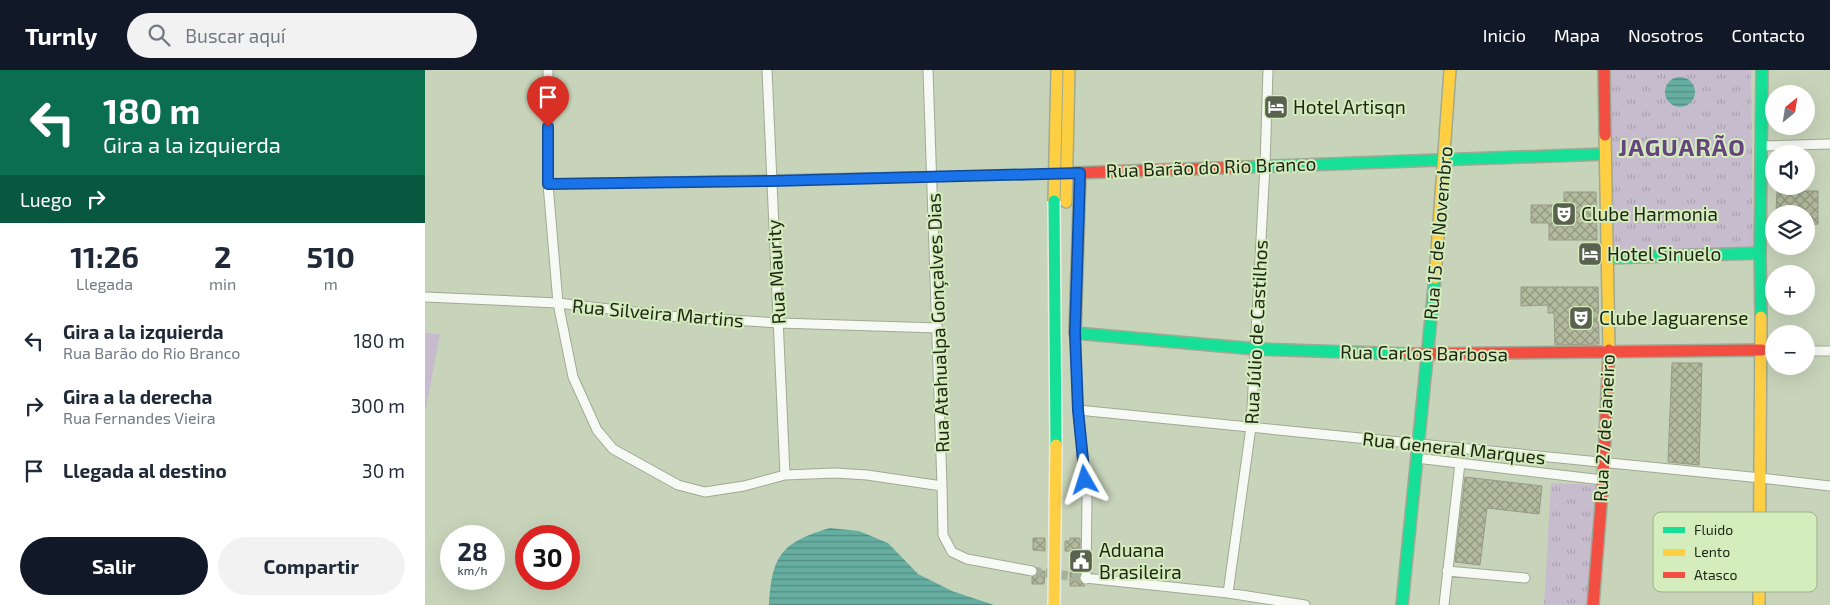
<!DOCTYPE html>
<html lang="es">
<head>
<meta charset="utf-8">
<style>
  body { margin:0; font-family:"Exo 2",sans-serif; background:#f2f2f3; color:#1f2937; height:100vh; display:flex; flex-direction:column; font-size:19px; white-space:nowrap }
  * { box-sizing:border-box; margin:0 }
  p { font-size:16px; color:#747a83 }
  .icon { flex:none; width:28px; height:28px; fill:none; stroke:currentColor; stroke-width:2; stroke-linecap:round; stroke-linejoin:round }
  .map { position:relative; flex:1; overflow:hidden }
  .details { display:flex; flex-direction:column; background:#fff; width:425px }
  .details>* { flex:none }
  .hud { background:#0b6e4f; color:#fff; overflow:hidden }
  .needle { width:32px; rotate:30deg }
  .tools { position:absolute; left:1340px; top:15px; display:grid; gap:10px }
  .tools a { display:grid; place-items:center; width:50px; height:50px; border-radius:50%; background:#fff; box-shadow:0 5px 20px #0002; font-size:25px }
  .speed { position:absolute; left:15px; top:455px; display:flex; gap:10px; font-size:25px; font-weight:700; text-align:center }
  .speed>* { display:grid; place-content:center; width:65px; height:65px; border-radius:50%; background:#fff; box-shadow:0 5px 20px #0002; line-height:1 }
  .speed small { font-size:12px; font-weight:400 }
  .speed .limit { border:8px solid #d22; background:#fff; color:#111 }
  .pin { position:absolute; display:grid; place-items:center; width:42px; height:42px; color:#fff; margin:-51px -21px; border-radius:50% 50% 50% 0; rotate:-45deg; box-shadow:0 0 5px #0007 }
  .pin .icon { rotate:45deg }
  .me { position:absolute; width:55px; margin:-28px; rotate:354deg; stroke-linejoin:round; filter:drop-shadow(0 0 4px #0008) }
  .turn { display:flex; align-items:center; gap:18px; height:105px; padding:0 20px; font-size:22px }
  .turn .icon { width:65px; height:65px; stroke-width:2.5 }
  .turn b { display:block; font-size:35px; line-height:42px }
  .then { display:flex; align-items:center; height:48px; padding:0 20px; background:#0003; gap:10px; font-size:19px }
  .eta { display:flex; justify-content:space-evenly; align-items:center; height:85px; text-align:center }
  .eta b { font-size:30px; font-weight:700; line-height:35px }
  .primary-button { display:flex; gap:10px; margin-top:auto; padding:10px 20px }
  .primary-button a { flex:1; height:58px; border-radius:30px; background:#111827; color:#fff; font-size:20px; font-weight:700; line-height:58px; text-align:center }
  .primary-button a+a { background:#f2f2f3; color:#1f2937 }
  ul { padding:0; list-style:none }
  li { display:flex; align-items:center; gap:15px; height:65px; padding:0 20px }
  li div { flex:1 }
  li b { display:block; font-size:19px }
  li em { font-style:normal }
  header { display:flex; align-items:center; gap:30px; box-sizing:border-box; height:70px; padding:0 25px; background:#111827; color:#fff }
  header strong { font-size:24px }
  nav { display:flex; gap:28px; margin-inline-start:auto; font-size:18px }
  .search { width:350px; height:45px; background:#f2f2f3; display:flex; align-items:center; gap:12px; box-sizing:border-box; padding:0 18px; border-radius:28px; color:#747a83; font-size:19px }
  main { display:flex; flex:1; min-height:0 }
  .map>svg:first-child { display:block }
</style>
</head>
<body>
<header>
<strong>Turnly</strong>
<div class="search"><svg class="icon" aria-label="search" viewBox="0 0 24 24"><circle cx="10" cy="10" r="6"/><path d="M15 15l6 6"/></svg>Buscar aquí</div>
<nav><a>Inicio</a><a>Mapa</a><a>Nosotros</a><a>Contacto</a></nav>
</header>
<main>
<section class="details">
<div class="hud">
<div class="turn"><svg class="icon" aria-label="left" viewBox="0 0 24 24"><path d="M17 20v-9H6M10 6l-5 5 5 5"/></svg><div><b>180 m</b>Gira a la izquierda</div></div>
<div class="then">Luego<svg class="icon" aria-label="right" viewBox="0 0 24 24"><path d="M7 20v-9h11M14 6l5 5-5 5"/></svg></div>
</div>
<div class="eta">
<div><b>11:26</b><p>Llegada</p></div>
<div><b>2</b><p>min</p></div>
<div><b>510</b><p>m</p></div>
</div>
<ul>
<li><svg class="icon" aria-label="left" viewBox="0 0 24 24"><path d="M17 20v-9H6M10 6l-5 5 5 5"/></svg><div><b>Gira a la izquierda</b><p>Rua Barão do Rio Branco</p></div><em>180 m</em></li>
<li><svg class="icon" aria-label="right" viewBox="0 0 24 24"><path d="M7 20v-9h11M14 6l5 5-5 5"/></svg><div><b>Gira a la derecha</b><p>Rua Fernandes Vieira</p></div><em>300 m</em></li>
<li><svg class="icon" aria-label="arrive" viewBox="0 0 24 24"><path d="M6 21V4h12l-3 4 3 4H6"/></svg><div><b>Llegada al destino</b></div><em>30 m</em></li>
</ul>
<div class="primary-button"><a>Salir</a><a>Compartir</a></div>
</section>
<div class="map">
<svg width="1405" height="535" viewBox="0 0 1405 535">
  <defs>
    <pattern id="park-tufts" width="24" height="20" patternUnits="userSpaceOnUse" patternTransform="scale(1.25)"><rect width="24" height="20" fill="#c6bccd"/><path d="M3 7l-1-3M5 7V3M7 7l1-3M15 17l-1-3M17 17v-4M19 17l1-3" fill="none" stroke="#aaa1af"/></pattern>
    <pattern id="water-rules" width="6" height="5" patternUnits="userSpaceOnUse" patternTransform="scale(1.25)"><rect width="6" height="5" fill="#65aea1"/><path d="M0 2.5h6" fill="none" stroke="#538d82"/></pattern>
    <pattern id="building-cross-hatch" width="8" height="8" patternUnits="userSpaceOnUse" patternTransform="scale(1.25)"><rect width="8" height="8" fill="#b4ba9d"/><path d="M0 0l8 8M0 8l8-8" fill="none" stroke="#92977f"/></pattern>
  </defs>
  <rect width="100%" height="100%" fill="#c8d4ba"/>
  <path fill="#c6bccd" d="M0,263L15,264L0,343Z"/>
  <path fill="url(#park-tufts)" d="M1186,0H1326L1328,180L1188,183Z
    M1126,413L1174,415L1165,535H1119Z"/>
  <path fill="url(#water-rules)" d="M1240 22a15 15 0 1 1 30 0a15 15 0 1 1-30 0Z
    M405,458L434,461L463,473L493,504L527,521L569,535H344C347,485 357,472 405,458Z"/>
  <path fill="url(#building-cross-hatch)" stroke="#969b86" d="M1352,121H1393V154L1381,155V144H1351Z
    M1139,122H1171L1172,170H1124V153H1106V135H1139Z
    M1096,217H1173L1174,274L1130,275L1129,243H1123V235L1096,236Z
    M1247,293H1277L1274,395L1243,392Z
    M1040,407L1117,416L1114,444L1062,438L1055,495L1030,492Z
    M608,468H620V481L608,480Z
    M645,468H655V481H640V471H645Z
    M613,501H620L619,514H607V507L611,505Z
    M645,502H655L654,510L660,516H645Z"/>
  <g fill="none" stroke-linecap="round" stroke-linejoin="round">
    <path stroke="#a6b199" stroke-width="9" stroke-dasharray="9 4.5" stroke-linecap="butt" d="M607,501L660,508"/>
    <defs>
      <path id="street" d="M123,0V114L133,233L148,307L172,360L188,379L253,415L280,422L319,416L360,405L410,403L442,405L517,416L518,465L527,482L542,489L607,501
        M342,0L360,405
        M503,0L517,416
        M1337,76L1405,74
        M123,114L629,104
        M0,227L133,233L243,246L354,253L513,258
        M650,263L653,340L662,428L661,509
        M1337,280H1349
        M1381,281H1405
        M653,340L1336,408L1405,416
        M991,388L1178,410
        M1022,501L1100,508
        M660,508L803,523L880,535
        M803,523L826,357L840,95L843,0
        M1019,535L1035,393"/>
      <path id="fast" d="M822,97L1180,84
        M655,103L650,263L831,279L983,284
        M1181,188L1335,183
        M1336,247L1335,183L1337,0
        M977,535L1010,208"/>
      <path id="slow" d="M1180,65L1184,280
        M629,131L632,0
        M641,132L644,0
        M1010,208L1025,0
        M1334,535L1336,247"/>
      <path id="jam" d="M1179,0L1180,65
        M648,103L822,97
        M983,284L1337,280
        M1168,535L1178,410L1184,280"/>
    </defs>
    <use href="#street" stroke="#9fa994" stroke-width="11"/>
    <use href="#fast" stroke="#9fa994" stroke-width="14"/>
    <use href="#slow" stroke="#9fa994" stroke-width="14"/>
    <use href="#jam" stroke="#9fa994" stroke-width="14"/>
    <use href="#street" stroke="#f7f9f5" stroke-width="9"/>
    <use href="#fast" stroke="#16e098" stroke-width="11"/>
    <use href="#slow" stroke="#ffcf43" stroke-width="11"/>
    <use href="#jam" stroke="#f24e42" stroke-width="11"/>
    <defs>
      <path id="fast-bridge" d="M629,131L631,375"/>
      <path id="slow-bridge" d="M629,535L631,375"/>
    </defs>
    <use href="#fast-bridge" stroke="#e6ece0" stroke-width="14" stroke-linecap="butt"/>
    <use href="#slow-bridge" stroke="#e6ece0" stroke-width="14" stroke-linecap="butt"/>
    <use href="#fast-bridge" stroke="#16e098" stroke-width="11"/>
    <use href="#slow-bridge" stroke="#ffcf43" stroke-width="11"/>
  </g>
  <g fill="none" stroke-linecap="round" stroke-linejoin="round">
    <defs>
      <path id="route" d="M123,57V114L346,111L655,103L650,263L653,340L660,410"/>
    </defs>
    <use href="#route" stroke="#114b97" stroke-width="12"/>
    <use href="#route" stroke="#1a73e8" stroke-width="9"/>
  </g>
  <defs>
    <symbol id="hotel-square" viewBox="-11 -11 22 22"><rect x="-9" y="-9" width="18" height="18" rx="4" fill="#59624e" stroke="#d5ecbd"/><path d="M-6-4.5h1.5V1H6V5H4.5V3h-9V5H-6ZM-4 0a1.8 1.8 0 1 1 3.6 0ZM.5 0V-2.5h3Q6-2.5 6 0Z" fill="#fff"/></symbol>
    <symbol id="theatre-square" viewBox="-11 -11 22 22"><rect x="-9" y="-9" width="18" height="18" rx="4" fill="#59624e" stroke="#d5ecbd"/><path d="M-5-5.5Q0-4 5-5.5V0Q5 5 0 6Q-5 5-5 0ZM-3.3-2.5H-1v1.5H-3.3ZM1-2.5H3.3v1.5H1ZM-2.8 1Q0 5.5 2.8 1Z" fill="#fff"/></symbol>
    <symbol id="civic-square" viewBox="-11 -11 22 22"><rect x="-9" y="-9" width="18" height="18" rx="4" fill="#59624e" stroke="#d5ecbd"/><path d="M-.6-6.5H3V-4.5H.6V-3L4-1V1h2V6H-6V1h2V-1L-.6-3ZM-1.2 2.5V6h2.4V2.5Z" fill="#fff"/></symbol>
  </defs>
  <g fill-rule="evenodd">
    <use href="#hotel-square" x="837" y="23" width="28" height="28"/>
    <use href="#theatre-square" x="1125" y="130" width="28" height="28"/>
    <use href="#hotel-square" x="1151" y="170" width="28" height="28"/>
    <use href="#theatre-square" x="1142" y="234" width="28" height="28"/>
    <use href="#civic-square" x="642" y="477" width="28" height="28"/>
  </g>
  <g text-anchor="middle" stroke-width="4" stroke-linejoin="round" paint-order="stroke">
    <g font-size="19" fill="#1d2514" stroke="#d5ecbd" text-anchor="start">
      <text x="868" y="44">Hotel Artisqn</text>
      <text x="1156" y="151">Clube Harmonia</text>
      <text x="1182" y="191">Hotel Sinuelo</text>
      <text x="1174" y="255">Clube Jaguarense</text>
      <text x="674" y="487">Aduana<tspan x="674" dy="22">Brasileira</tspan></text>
    </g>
    <g font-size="19" fill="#1d2514" stroke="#d5ecbd">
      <text transform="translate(786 97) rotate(-2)" y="7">Rua Barão do Rio Branco</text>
      <text transform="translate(1013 163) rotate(-85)" y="7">Rua 15 de Novembro</text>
      <text transform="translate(351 202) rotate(-93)" y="7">Rua Maurity</text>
      <text transform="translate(233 243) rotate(5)" y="7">Rua Silveira Martins</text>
      <text transform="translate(513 253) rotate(-92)" y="7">Rua Atahualpa Gonçalves Dias</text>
      <text transform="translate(831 262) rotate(-87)" y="7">Rua Júlio de Castilhos</text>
      <text transform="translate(999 283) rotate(1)" y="7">Rua Carlos Barbosa</text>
      <text transform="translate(1179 358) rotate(-87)" y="7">Rua 27 de Janeiro</text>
      <text transform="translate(1029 378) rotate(6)" y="7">Rua General Marques</text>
    </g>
    <g font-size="24" font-weight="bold" letter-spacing="1" fill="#65447f" stroke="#d5ecbd">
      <text x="1257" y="86">JAGUARÃO</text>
    </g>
  </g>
  <rect x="1228" y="442" width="164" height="80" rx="8" fill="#d5ecbd" stroke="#9eb08a" stroke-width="1"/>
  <rect x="1238" y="457" width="22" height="6" fill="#16e098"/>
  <rect x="1238" y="479" width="22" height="7" fill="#ffcf43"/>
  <rect x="1238" y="502" width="22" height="6" fill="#f24e42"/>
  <g font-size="14" fill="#1d2514">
    <text x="1269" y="465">Fluido</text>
    <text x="1269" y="487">Lento</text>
    <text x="1269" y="510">Atasco</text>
  </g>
</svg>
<div class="tools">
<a><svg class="needle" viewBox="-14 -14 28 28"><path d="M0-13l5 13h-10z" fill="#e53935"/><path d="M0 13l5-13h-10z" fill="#747a83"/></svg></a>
<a><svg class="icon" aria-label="sound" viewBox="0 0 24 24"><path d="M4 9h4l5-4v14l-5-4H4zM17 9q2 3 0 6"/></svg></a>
<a><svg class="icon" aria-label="layers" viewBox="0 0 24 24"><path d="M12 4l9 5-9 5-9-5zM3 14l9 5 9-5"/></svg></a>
<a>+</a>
<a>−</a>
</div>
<div class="speed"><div>28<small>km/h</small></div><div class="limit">30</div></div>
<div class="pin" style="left:123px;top:57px;background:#d93025"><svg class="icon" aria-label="arrive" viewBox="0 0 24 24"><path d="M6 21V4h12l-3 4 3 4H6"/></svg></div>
<svg class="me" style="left:660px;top:410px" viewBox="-20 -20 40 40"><path d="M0-17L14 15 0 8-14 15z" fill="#1a73e8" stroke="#fff" stroke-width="4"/></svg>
</div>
</main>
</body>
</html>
